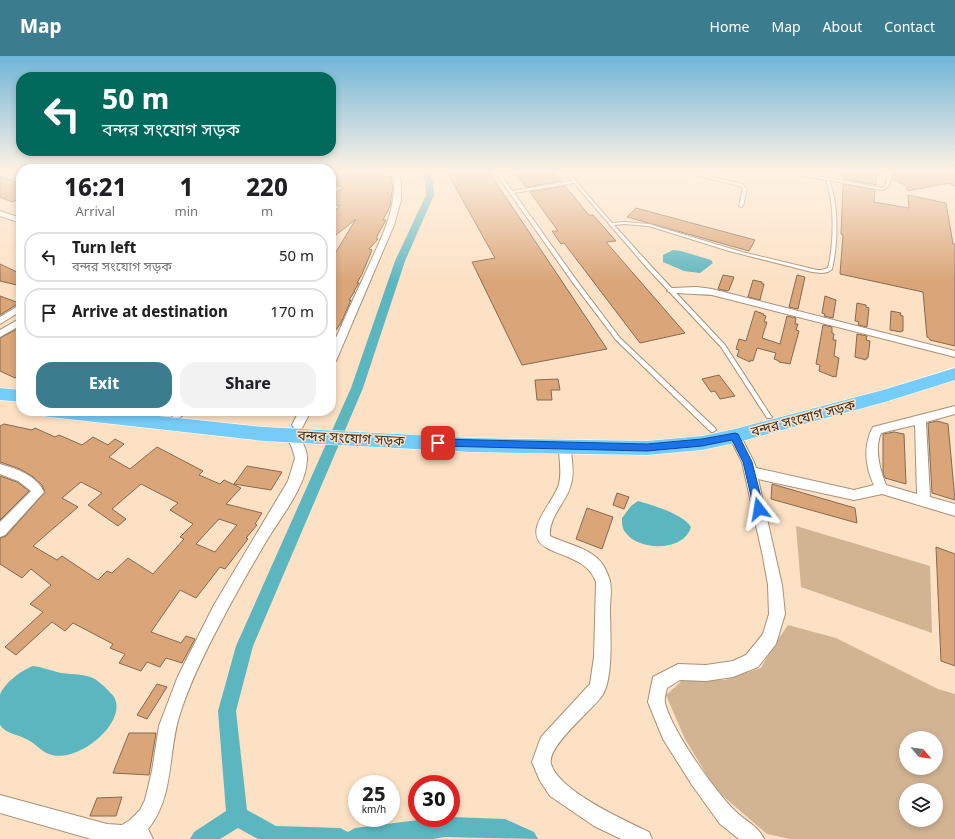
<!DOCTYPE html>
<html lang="en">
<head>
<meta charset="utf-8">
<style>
  body { margin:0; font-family:Georgia,"Noto Sans Bengali",serif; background:#f2f2f2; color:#202124; height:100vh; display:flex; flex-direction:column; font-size:15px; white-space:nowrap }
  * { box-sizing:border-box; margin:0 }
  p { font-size:13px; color:#757577 }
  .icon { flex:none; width:22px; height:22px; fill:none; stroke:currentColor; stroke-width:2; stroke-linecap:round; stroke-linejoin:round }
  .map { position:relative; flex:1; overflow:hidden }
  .details { position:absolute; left:16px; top:108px; width:320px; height:252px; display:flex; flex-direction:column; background:#fff; border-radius:16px; box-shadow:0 2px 6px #0003 }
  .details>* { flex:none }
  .banner { position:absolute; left:16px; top:16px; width:320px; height:84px; border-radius:16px; box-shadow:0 2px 6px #0003; background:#00695c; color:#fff; overflow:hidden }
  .needle { width:26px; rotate:119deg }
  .fabs { position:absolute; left:899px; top:675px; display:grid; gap:8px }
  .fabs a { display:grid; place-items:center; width:44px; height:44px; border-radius:50%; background:#fff; box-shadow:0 2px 6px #0003; font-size:20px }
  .speed { position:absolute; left:348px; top:719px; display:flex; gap:8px; font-size:20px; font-weight:700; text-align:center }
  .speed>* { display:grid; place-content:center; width:52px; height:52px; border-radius:50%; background:#fff; box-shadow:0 2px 6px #0003; line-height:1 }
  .speed small { font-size:10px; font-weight:400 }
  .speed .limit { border:6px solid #d22; background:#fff; color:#111 }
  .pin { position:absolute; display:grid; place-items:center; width:34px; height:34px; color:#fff; margin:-17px; border-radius:8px; box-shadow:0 2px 6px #0006 }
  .me { position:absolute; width:44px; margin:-22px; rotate:346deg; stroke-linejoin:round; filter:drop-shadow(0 0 3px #0008) }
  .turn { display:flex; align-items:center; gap:14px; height:84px; padding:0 20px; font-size:18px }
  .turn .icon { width:52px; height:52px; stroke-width:2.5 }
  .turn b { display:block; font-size:28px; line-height:34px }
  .eta { display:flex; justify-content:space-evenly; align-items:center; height:68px; text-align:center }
  .eta b { font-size:24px; font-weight:700; line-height:28px }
  .cta { display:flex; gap:8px; margin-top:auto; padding:8px 20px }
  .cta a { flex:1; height:46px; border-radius:16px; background:#3b7d8f; color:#fff; font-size:16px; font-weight:700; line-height:46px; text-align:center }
  .cta a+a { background:#f2f2f2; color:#202124 }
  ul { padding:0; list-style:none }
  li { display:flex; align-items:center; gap:12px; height:50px; margin:0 8px 6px; padding:0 12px; border:2px solid #e0e0e0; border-radius:16px }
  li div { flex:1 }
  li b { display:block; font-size:15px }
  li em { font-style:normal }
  header { display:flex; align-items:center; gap:24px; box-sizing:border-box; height:56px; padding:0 20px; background:#3b7d8f; color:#fff }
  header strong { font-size:19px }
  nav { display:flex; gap:22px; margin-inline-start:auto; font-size:14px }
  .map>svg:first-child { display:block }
</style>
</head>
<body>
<header>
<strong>Map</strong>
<nav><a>Home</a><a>Map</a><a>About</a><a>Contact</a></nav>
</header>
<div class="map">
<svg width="955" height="783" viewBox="0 0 955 783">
  <rect width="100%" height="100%" fill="#fce1c4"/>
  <path fill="#d2b493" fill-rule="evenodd" d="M796,470L930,510L932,577L801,531Z
    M788,569L836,582L938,633L955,638V783H790L767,778L716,734L685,683L666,639L683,624H725L761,612L772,592ZM906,682H936V712H906ZM906,734H936V764H906Z"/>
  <path fill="#5cb6c0" d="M673,194L681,195L711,204L713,207L700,217L684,215L663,206V199Z
    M638,445C652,449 683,458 691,471C684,496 639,495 626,477C622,473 622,467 622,462L631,450Z
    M33,610C42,611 49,614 57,616C68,619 82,617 93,622C97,624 101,628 105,631C108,635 113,638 115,643C126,669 75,709 49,698C42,696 34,686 26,683C17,678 6,678 0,669C0,660 0,648 0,639C4,627 22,614 33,610Z"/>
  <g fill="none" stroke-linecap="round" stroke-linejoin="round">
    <path fill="#5cb6c0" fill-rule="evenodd" d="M421,116H429L433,126L434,139L405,205L363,332L253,590L236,655L247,754L276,770L340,772L348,776L355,772L434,762H451V761L505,763L534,776L538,783L445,781L433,783H258L238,772L220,783H190L194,776L226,755L218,655L236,590L351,332L395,205L426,139L425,126Z"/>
  </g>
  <path fill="#daa578" stroke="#856a53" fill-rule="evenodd" d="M337,116H381L375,120H392L390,127H392L393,129L390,150L383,164H386L376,182L378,183L369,193L372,194L362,218L357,227H359L354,235H355L349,244H351L341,267L331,281V204L356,163L331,183V158L340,150L331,148V140L344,131L331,129V119Z
    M447,116H489L607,293L522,309L472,206L495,202Z
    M514,116H553L561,125L526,131Z
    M843,116H877L876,129L843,123Z
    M892,116H955V130L949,127L907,135V130L892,123Z
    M0,120L21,128V142L12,146L0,141Z
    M843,128L875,134L874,146L909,152L908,139L946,147L953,188H955V290L930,284L929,282L927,281L923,236L840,218L843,179L841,178Z
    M565,130L589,159H593L616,185L606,186L685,277L640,287L564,187L561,188L552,175H558L530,136Z
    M636,152L755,184L749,195L627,161Z
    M0,208L21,218V230L0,225Z
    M723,219L734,221L729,234L727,235L718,233Z
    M797,219L805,221L798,253L789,251Z
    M753,224L762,226V228H764L760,244L748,241Z
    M0,240L19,247L0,259Z
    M825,240L836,244L833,262L824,260L825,258L822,257Z
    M857,247L866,249V251L869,252L867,271L858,269L859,266L855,265Z
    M755,255L764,258L763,259L766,260L764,266H767L762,282L780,288L787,260L796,262L795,268H798L796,274L799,275L790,308L779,306V305L774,303L776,297L757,292L753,305L751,304L750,306L737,300L739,294L736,293L739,283L746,285Z
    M891,255L901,257L900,259L903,260V275H901V276L890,274Z
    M823,269L832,271V277L834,278L833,284H836L834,300L839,302L836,321L834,320V321L819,315L820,309L816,308Z
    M21,271V318L15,322L0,315V282Z
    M857,278L867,280L866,284L870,285L868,302H866V304L855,301Z
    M719,319L735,340L720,343L715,335L711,336L702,323Z
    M558,323L560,334H551L552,344H537L535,324Z
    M937,365L948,368L955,444L932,437L928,367Z
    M4,368L32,374L35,372L55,381L59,379L82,389L93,381L108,389L115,383L124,388L109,401L130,413L157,391L203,415L199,419L220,428L224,424L241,432L226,448L262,457L255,468L257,469L246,482L248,483L225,513L220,511L196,542L180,534L151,576L181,587L186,580L195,583L182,607L166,602L160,611L147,606L141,615L119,607L125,598L110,592L113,588L73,567L65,575L52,566L16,599L5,591L43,556L30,548L51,529L31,513L22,522L0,508V482L6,480L45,436L42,429L32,420L20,413L0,406V370ZM81,426L102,437L88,449L118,470L126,463L112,453L141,428L178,447L170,454L193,468L180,481L184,483L153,518L128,502L112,517L107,515L98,524L62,500L57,504L33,490L78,451L62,442ZM219,463L237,469L215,496L196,488Z
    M894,376L904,378L906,428L885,422L883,417V378Z
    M247,410L282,416L271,434L234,428Z
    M0,420L17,426L29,435L0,464Z
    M772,428L855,452L857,467L771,443Z
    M617,437L629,441L624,453L613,449Z
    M587,452L613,461L602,493L576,483Z
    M936,491L955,498V610L941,605Z
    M157,628L167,631L147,663L137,659Z
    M129,677H156L149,719L113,717Z
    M122,741L116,760H90L97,742Z"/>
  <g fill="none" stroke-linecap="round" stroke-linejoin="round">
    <defs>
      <path id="service" d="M495,116H499L512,135L572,125L564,116H568L612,167L624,166L649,168L742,196L817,214H822L828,212C834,188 835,147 826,124L790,117L788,116H795L882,132C888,128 887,123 887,116H891C891,124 891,131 882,134L829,124C839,148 838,188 832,213L828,216L822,217L812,216L729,195L649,170L624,168L614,169L651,210L725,289L771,360L772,361L771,362H767L721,291L647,212L574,127L514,137L577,225L620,282L715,372L716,374L713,376H711L616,284L573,227Z
        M682,116H688L742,128L747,133L743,150L741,151L739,150L743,133L740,130Z"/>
      <path id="minor" d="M393,116H399L401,125V144L394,169L336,305L331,308V293C342,268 353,243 365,218C379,186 399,152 393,116Z
        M0,155L21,162V167L0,160Z
        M697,231L712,233L955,295V301L712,239C703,238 671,238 667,235L672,232Z
        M21,248V255L0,268V261Z
        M21,262V269L0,281V274Z
        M955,350V358L926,366L930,441L955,448V460L882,438L854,444L758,423L782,529L785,558L776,588L758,611L733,621L706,625L680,624L667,632C666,636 664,643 665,647C672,675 713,732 733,753C743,764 758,769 764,783H739L720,768L692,729L663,683L648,646L653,621L678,608L706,609L733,605L746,599L763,578L769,558L768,529L763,501L742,406L729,380L731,377L735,376L739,377L754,406L756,412L854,434L874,429C865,411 863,389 873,371ZM915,369L917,438L886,429C880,414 874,393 881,377Z
        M173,355H186C182,361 179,363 173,361L171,358Z
        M299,355H311L302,372L298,373L294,372L292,369Z
        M292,375L296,376C301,384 308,394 307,404C306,431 280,462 267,484C251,511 235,539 221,566C205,596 189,628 179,661C168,697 174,742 148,773L153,783H91L0,757V739L107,768L122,769L130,764L140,754L145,744L152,715L159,670L178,620L214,549L288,425L295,402L292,392L286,379L288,376Z
        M565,386L569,388L571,391C571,403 575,416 571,428C567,446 548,461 550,480C566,488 587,491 599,504C604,509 608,518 610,525C612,534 610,544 610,553C610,573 614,623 602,640C592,654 546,691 551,708C559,735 624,764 649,776L652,783H621L594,770L550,740L540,725L532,706L541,681L590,628L594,601L596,526C588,504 566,502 547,492C519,477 554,447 559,428C562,416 559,403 559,391L561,388Z
        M0,408C17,413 36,419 44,436L5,479L0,481V466L31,435L18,425L0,418Z"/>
      <path id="trunk" d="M955,312V324L885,346L735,387L702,394L647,399L471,396L264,385L50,361L44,360L41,355H111L264,371L471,382L647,385L702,380L735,373L883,334Z
        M0,332L21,334V346L0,344Z"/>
    </defs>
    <use href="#service" stroke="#a99075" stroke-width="2"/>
    <use href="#minor" stroke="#a99075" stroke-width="2"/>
    <use href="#trunk" stroke="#fff" stroke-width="1"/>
    <use href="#service" fill="#fff" fill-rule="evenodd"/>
    <use href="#minor" fill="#fff" fill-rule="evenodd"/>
    <use href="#trunk" fill="#76ccf8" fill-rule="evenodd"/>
  </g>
  <linearGradient id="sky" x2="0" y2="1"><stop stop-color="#70b5d8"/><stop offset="0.51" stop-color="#fef2e4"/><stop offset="1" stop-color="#fef2e4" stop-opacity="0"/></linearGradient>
  <rect width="955" height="226" fill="url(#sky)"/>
  <path fill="#1a73e8" stroke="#114b97" d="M735,377L738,378L752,406L764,453L762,456L759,458L755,456L754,453L743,406L732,384L702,390L647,395L438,390L434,387L438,383L647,388L702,383Z"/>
  <g text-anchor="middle" stroke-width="3" stroke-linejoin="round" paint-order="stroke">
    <g font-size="14" fill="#3c3126" stroke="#fce1c4">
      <text transform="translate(803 362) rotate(-15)" y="5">বন্দর সংযোগ সড়ক</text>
      <text transform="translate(351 382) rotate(3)" y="5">বন্দর সংযোগ সড়ক</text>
    </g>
  </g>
</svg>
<div class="fabs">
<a><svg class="needle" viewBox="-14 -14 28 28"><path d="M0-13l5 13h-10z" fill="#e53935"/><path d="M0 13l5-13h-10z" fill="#757577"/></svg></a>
<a><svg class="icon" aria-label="layers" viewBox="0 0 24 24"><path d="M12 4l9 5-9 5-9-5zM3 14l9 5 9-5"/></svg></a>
</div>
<div class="speed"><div>25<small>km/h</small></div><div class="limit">30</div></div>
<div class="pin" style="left:438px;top:387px;background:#d93025"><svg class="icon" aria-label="arrive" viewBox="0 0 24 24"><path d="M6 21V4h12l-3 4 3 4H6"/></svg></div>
<svg class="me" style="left:759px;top:453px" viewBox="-20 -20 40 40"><path d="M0-17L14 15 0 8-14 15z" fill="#1a73e8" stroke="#fff" stroke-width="4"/></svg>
<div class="banner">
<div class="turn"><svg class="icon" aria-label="left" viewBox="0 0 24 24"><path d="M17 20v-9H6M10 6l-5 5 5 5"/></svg><div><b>50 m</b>বন্দর সংযোগ সড়ক</div></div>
</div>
<section class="details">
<div class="eta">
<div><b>16:21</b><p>Arrival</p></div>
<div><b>1</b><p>min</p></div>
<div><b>220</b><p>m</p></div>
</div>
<ul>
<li><svg class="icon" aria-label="left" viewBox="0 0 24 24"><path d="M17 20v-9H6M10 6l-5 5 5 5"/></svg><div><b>Turn left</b><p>বন্দর সংযোগ সড়ক</p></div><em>50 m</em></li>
<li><svg class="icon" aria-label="arrive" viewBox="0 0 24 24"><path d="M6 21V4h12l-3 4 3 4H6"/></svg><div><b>Arrive at destination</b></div><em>170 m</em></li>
</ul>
<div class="cta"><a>Exit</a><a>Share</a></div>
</section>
</div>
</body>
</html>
